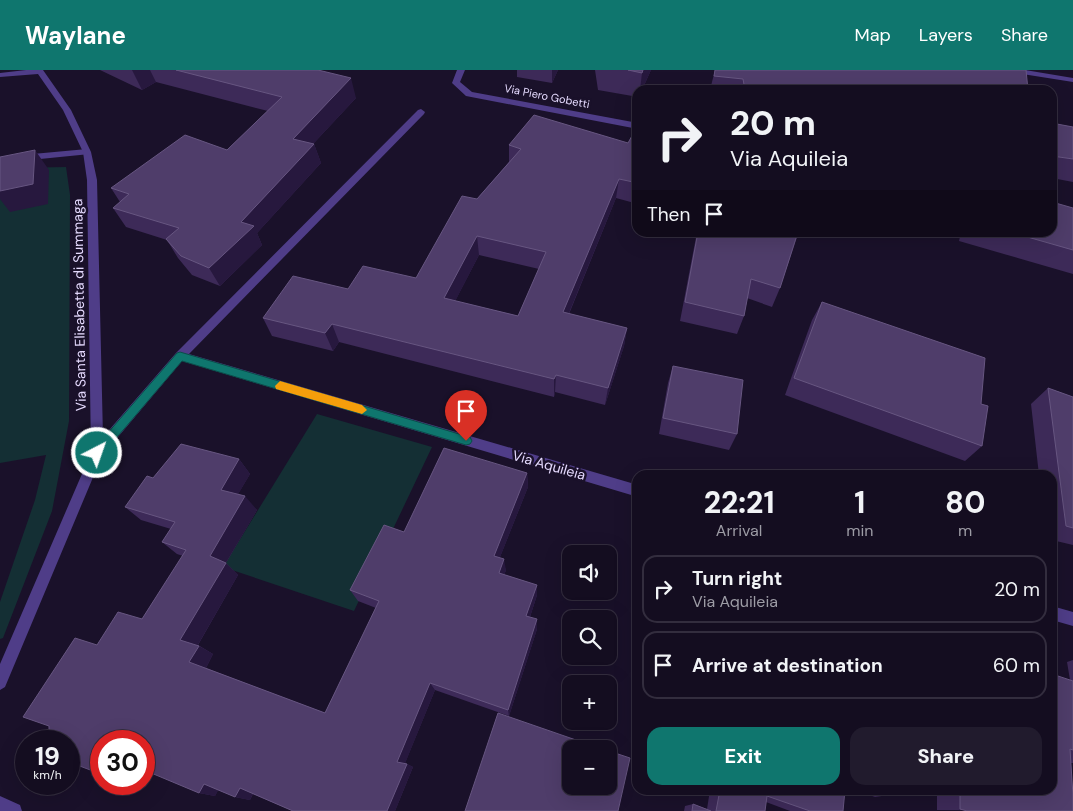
<!DOCTYPE html>
<html lang="en">
<head>
<meta charset="utf-8">
<style>
  body { margin:0; font-family:"DM Sans",sans-serif; background:#211b2d; color:#f1f3f6; height:100vh; display:flex; flex-direction:column; font-size:19px; white-space:nowrap }
  * { box-sizing:border-box; margin:0 }
  p { font-size:16px; color:#9d9ca5 }
  .icon { flex:none; width:28px; height:28px; fill:none; stroke:currentColor; stroke-width:2; stroke-linecap:round; stroke-linejoin:round }
  .map { position:relative; flex:1; overflow:hidden }
  .panel { position:absolute; left:632px; top:400px; width:425px; height:325px; display:flex; flex-direction:column; background:#140d20; border-radius:15px; box-shadow:0 5px 20px #0002,0 0 0 1px #332d3e }
  .panel>* { flex:none }
  .guide { position:absolute; left:632px; top:15px; width:425px; height:152px; border-radius:15px; box-shadow:0 5px 20px #0002,0 0 0 1px #332d3e; background:#140d20; color:#f1f3f6; overflow:hidden }
  .controls { position:absolute; left:562px; top:475px; display:grid; gap:10px }
  .controls a { display:grid; place-items:center; width:55px; height:55px; border-radius:10px; background:#140d20; box-shadow:0 5px 20px #0002,0 0 0 1px #332d3e; font-size:25px }
  .speed { position:absolute; left:15px; top:660px; display:flex; gap:10px; font-size:25px; font-weight:700; text-align:center }
  .speed>* { display:grid; place-content:center; width:65px; height:65px; border-radius:50%; background:#140d20; box-shadow:0 5px 20px #0002,0 0 0 1px #332d3e; line-height:1 }
  .speed small { font-size:12px; font-weight:400 }
  .speed .limit { border:8px solid #d22; background:#fff; color:#111 }
  .pin { position:absolute; display:grid; place-items:center; width:42px; height:42px; color:#fff; margin:-51px -21px; border-radius:50% 50% 50% 0; rotate:-45deg; box-shadow:0 0 5px #0007 }
  .pin .icon { rotate:45deg }
  .me { position:absolute; width:55px; margin:-28px; rotate:41deg; stroke-linejoin:round; filter:drop-shadow(0 0 4px #0008) }
  .turn { display:flex; align-items:center; gap:18px; height:105px; padding:0 15px; font-size:22px }
  .turn .icon { width:65px; height:65px; stroke-width:2.5 }
  .turn b { display:block; font-size:35px; line-height:42px }
  .then { display:flex; align-items:center; height:48px; padding:0 15px; background:#0003; gap:10px; font-size:19px }
  .eta { display:flex; justify-content:space-evenly; align-items:center; height:85px; text-align:center }
  .eta b { font-size:30px; font-weight:800; line-height:35px }
  .cta { display:flex; gap:10px; margin-top:auto; padding:10px 15px }
  .cta a { flex:1; height:58px; border-radius:15px; background:#0f766e; color:#fff; font-size:20px; font-weight:800; line-height:58px; text-align:center }
  .cta a+a { background:#211b2d; color:#f1f3f6 }
  ul { padding:0; list-style:none }
  li { display:flex; align-items:center; gap:15px; height:68px; margin:0 10px 8px; padding:0 5px; border:2px solid #332d3e; border-radius:15px }
  li div { flex:1 }
  li b { display:block; font-size:19px }
  li em { font-style:normal }
  header { display:flex; align-items:center; gap:30px; box-sizing:border-box; height:70px; padding:0 25px; background:#0f766e; color:#fff }
  header strong { font-size:24px }
  nav { display:flex; gap:28px; margin-inline-start:auto; font-size:18px }
  .map>svg:first-child { display:block }
</style>
</head>
<body>
<header>
<strong>Waylane</strong>
<nav><a>Map</a><a>Layers</a><a>Share</a></nav>
</header>
<div class="map">
<svg width="1073" height="741" viewBox="0 0 1073 741">
  <rect width="100%" height="100%" fill="#1a112a"/>
  <path fill="#142f34" d="M66,97L70,125L69,351L52,441L3,568L0,569V532L35,430L46,385L0,393V112L17,98Z
    M317,344L432,377L354,541L223,497Z"/>
  <g fill="none" stroke-linecap="round" stroke-linejoin="round">
    <path fill="#4f3d88" fill-rule="evenodd" d="M87,79L90,80V84L0,93V87Z"/>
    <path fill="#4f3d88" fill-rule="evenodd" d="M26,0H43L71,40L91,82L97,110L103,367L176,283L418,40L421,39L425,42L424,44L189,284L638,415V427L182,291L102,386L5,617L0,620V594L91,383L87,110L83,82L63,40L38,4L0,7V3Z
      M457,0H465L460,12L472,22L638,53V59L466,26L452,13Z
      M1006,0H1025L1073,8V12L1010,2Z
      M1052,536L1073,542V556L1052,550Z
      M0,726L20,735L22,741H0Z"/>
  </g>
  <path fill="#3d2a58" fill-rule="evenodd" d="M100,0H318L356,28L313,74H314L321,93L257,163L262,175L220,216L192,205L178,188L167,170L126,157L113,138L120,132L111,118L227,80L268,41L156,12L142,20Z
    M517,0H558L552,13L517,7Z
    M595,0H651L642,20H638V27L598,20Z
    M715,0L1028,20H710Z
    M1052,51L1057,54L1073,57V112L1052,108Z
    M638,66V134L616,128L569,244L627,258L624,276L605,335L555,322L554,327L339,272L333,281L272,266L263,248L416,208L477,129L509,92V75L628,73ZM479,185L539,199L518,246L455,231Z
    M1073,138V204L959,171L961,162H1052Z
    M697,162H805L804,165L798,164L780,218L772,237L747,228L744,246L737,264L680,251Z
    M822,232L981,334L982,376L965,391L785,325L812,250Z
    M673,296L737,364L729,380L659,364L668,313Z
    M1048,318L1073,327V475L1052,470V405H1039L1031,334Z
    M239,389L250,404L238,424L257,440L226,493L238,505L198,575L213,584L206,598L325,643L376,538L358,531L350,520L404,462L527,403L528,417L500,487L506,500L504,505L537,515V525L530,547L537,559L509,646L435,620L405,693L413,697L395,741H293L253,724L250,730L235,727L218,720L215,726L199,723L97,575L142,549L183,486L177,484L162,472L171,459L141,450L125,437L153,408Z
    M1073,590V693H1071L1073,741L937,740V720H1052L1070,610L1067,592Z
    M710,720H845L843,741H790L766,732L765,741H684L685,736L693,734L707,739Z
    M855,720H894L895,724L875,727Z"/>
  <path fill="#27183e" d="M132,0H150L156,12L142,20Z
    M552,0H558L552,13Z
    M643,0H651L642,20H640L642,3Z
    M351,8L356,28L299,89L293,69Z
    M314,74L321,93L257,163L262,175L220,216L209,198L241,152Z
    M35,80L49,100L48,134L10,142L0,129V121Z
    M619,109L616,128L562,260L563,242Z
    M477,166L479,185L447,247L444,228Z
    M332,254L339,272L333,281L325,263Z
    M627,258L624,276L605,335L608,318Z
    M556,305L555,322L554,327V309Z
    M239,389L250,404L233,433L221,420Z
    M527,403L528,417L496,497L494,486Z
    M245,426L257,440L224,496L226,493L238,505L196,578L180,570L210,486Z
    M504,489L506,500L501,514L499,503Z
    M537,515V525L527,556L526,546Z
    M537,549V559L509,646L508,640Z
    M199,576L213,584L205,600L189,592Z
    M430,613L435,620L404,696L397,692Z
    M101,687V702L93,701Z
    M407,694L413,697L395,741H387Z
    M204,714L220,717L215,726L199,723Z
    M240,718L254,721L250,730L235,727Z"/>
  <path fill="#4f3d6a" stroke="#675681" fill-rule="evenodd" d="M176,0H318L351,8L293,69L314,74L241,152L254,156L209,198L181,186L166,169L179,158L113,138L129,124L111,118L185,65L227,80L282,27Z
    M628,0H643L642,3Z
    M715,0H1026L1028,20H745L743,9L714,6Z
    M534,45L628,73L633,64L638,66V113L619,109L563,242L627,258L608,318L556,305L554,309L332,254L325,263L263,248L293,206L348,219L363,196L416,208L462,126L477,129L521,79L509,75ZM477,166L546,182L518,246L444,228Z
    M1052,51L1056,52L1057,54L1073,57V89L1052,86Z
    M35,80L33,114L0,121V87Z
    M1052,132L1073,138V180L1010,162H1052Z
    M698,162H798L780,218L751,209L744,246L685,232Z
    M822,232L985,288L981,334L988,336L982,376L794,308Z
    M673,296L743,310L737,364L663,348Z
    M1048,318L1073,327V458L1066,456Z
    M181,374L239,389L221,420L245,426L210,486L226,493L180,570L199,576L189,592L325,643L379,531L350,520L384,455L404,462L444,378L527,403L494,486L504,489L499,503L537,515L526,546L537,549L508,640L430,613L397,692L407,694L387,741H293L240,718L235,727L204,714L199,723L144,700V671H101V687L93,701L69,692V671H49V656L23,647L75,568L97,575L118,542L142,549L186,480L162,472L175,452L125,437L147,406L153,408Z
    M1052,604L1073,611V680L1070,679L1073,726V741H967L960,739V720H1052Z
    M498,643L602,679H571V716H609V681L630,688L618,741H465Z
    M720,720H845L843,741H810L767,726L765,741H716Z
    M882,720H894L895,724Z
    M693,734L711,741H692Z"/>
  <path fill="#0f766e" stroke="#0a4d48" d="M180,282L466,366L470,367L472,371L470,374L466,375L182,291L101,386H93L91,383L93,380L177,283Z"/>
  <path fill="#f59e0b" d="M280,311L362,335L367,340L362,344L276,319L275,316Z"/>
  <g text-anchor="middle" stroke-width="5" stroke-linejoin="round" paint-order="stroke">
    <g font-size="11" fill="#e6dbff" stroke="#1a112a">
      <text transform="translate(547 26) rotate(11)" y="4">Via Piero Gobetti</text>
    </g>
    <g font-size="14" fill="#e6dbff" stroke="#1a112a">
      <text transform="translate(79 235) rotate(-91)" y="5">Via Santa Elisabetta di Summaga</text>
      <text transform="translate(549 395) rotate(16)" y="5">Via Aquileia</text>
    </g>
  </g>
</svg>
<div class="controls">
<a><svg class="icon" aria-label="sound" viewBox="0 0 24 24"><path d="M4 9h4l5-4v14l-5-4H4zM17 9q2 3 0 6"/></svg></a>
<a><svg class="icon" aria-label="search" viewBox="0 0 24 24"><circle cx="10" cy="10" r="6"/><path d="M15 15l6 6"/></svg></a>
<a>+</a>
<a>−</a>
</div>
<div class="speed"><div>19<small>km/h</small></div><div class="limit">30</div></div>
<div class="pin" style="left:466px;top:371px;background:#d93025"><svg class="icon" aria-label="arrive" viewBox="0 0 24 24"><path d="M6 21V4h12l-3 4 3 4H6"/></svg></div>
<svg class="me" style="left:97px;top:383px" viewBox="-20 -20 40 40"><circle r="17" fill="#0f766e" stroke="#fff" stroke-width="3"/><path d="M0-11L8 9 0 5-8 9z" fill="#fff"/></svg>
<div class="guide">
<div class="turn"><svg class="icon" aria-label="right" viewBox="0 0 24 24"><path d="M7 20v-9h11M14 6l5 5-5 5"/></svg><div><b>20 m</b>Via Aquileia</div></div>
<div class="then">Then<svg class="icon" aria-label="arrive" viewBox="0 0 24 24"><path d="M6 21V4h12l-3 4 3 4H6"/></svg></div>
</div>
<section class="panel">
<div class="eta">
<div><b>22:21</b><p>Arrival</p></div>
<div><b>1</b><p>min</p></div>
<div><b>80</b><p>m</p></div>
</div>
<ul>
<li><svg class="icon" aria-label="right" viewBox="0 0 24 24"><path d="M7 20v-9h11M14 6l5 5-5 5"/></svg><div><b>Turn right</b><p>Via Aquileia</p></div><em>20 m</em></li>
<li><svg class="icon" aria-label="arrive" viewBox="0 0 24 24"><path d="M6 21V4h12l-3 4 3 4H6"/></svg><div><b>Arrive at destination</b></div><em>60 m</em></li>
</ul>
<div class="cta"><a>Exit</a><a>Share</a></div>
</section>
</div>
</body>
</html>
